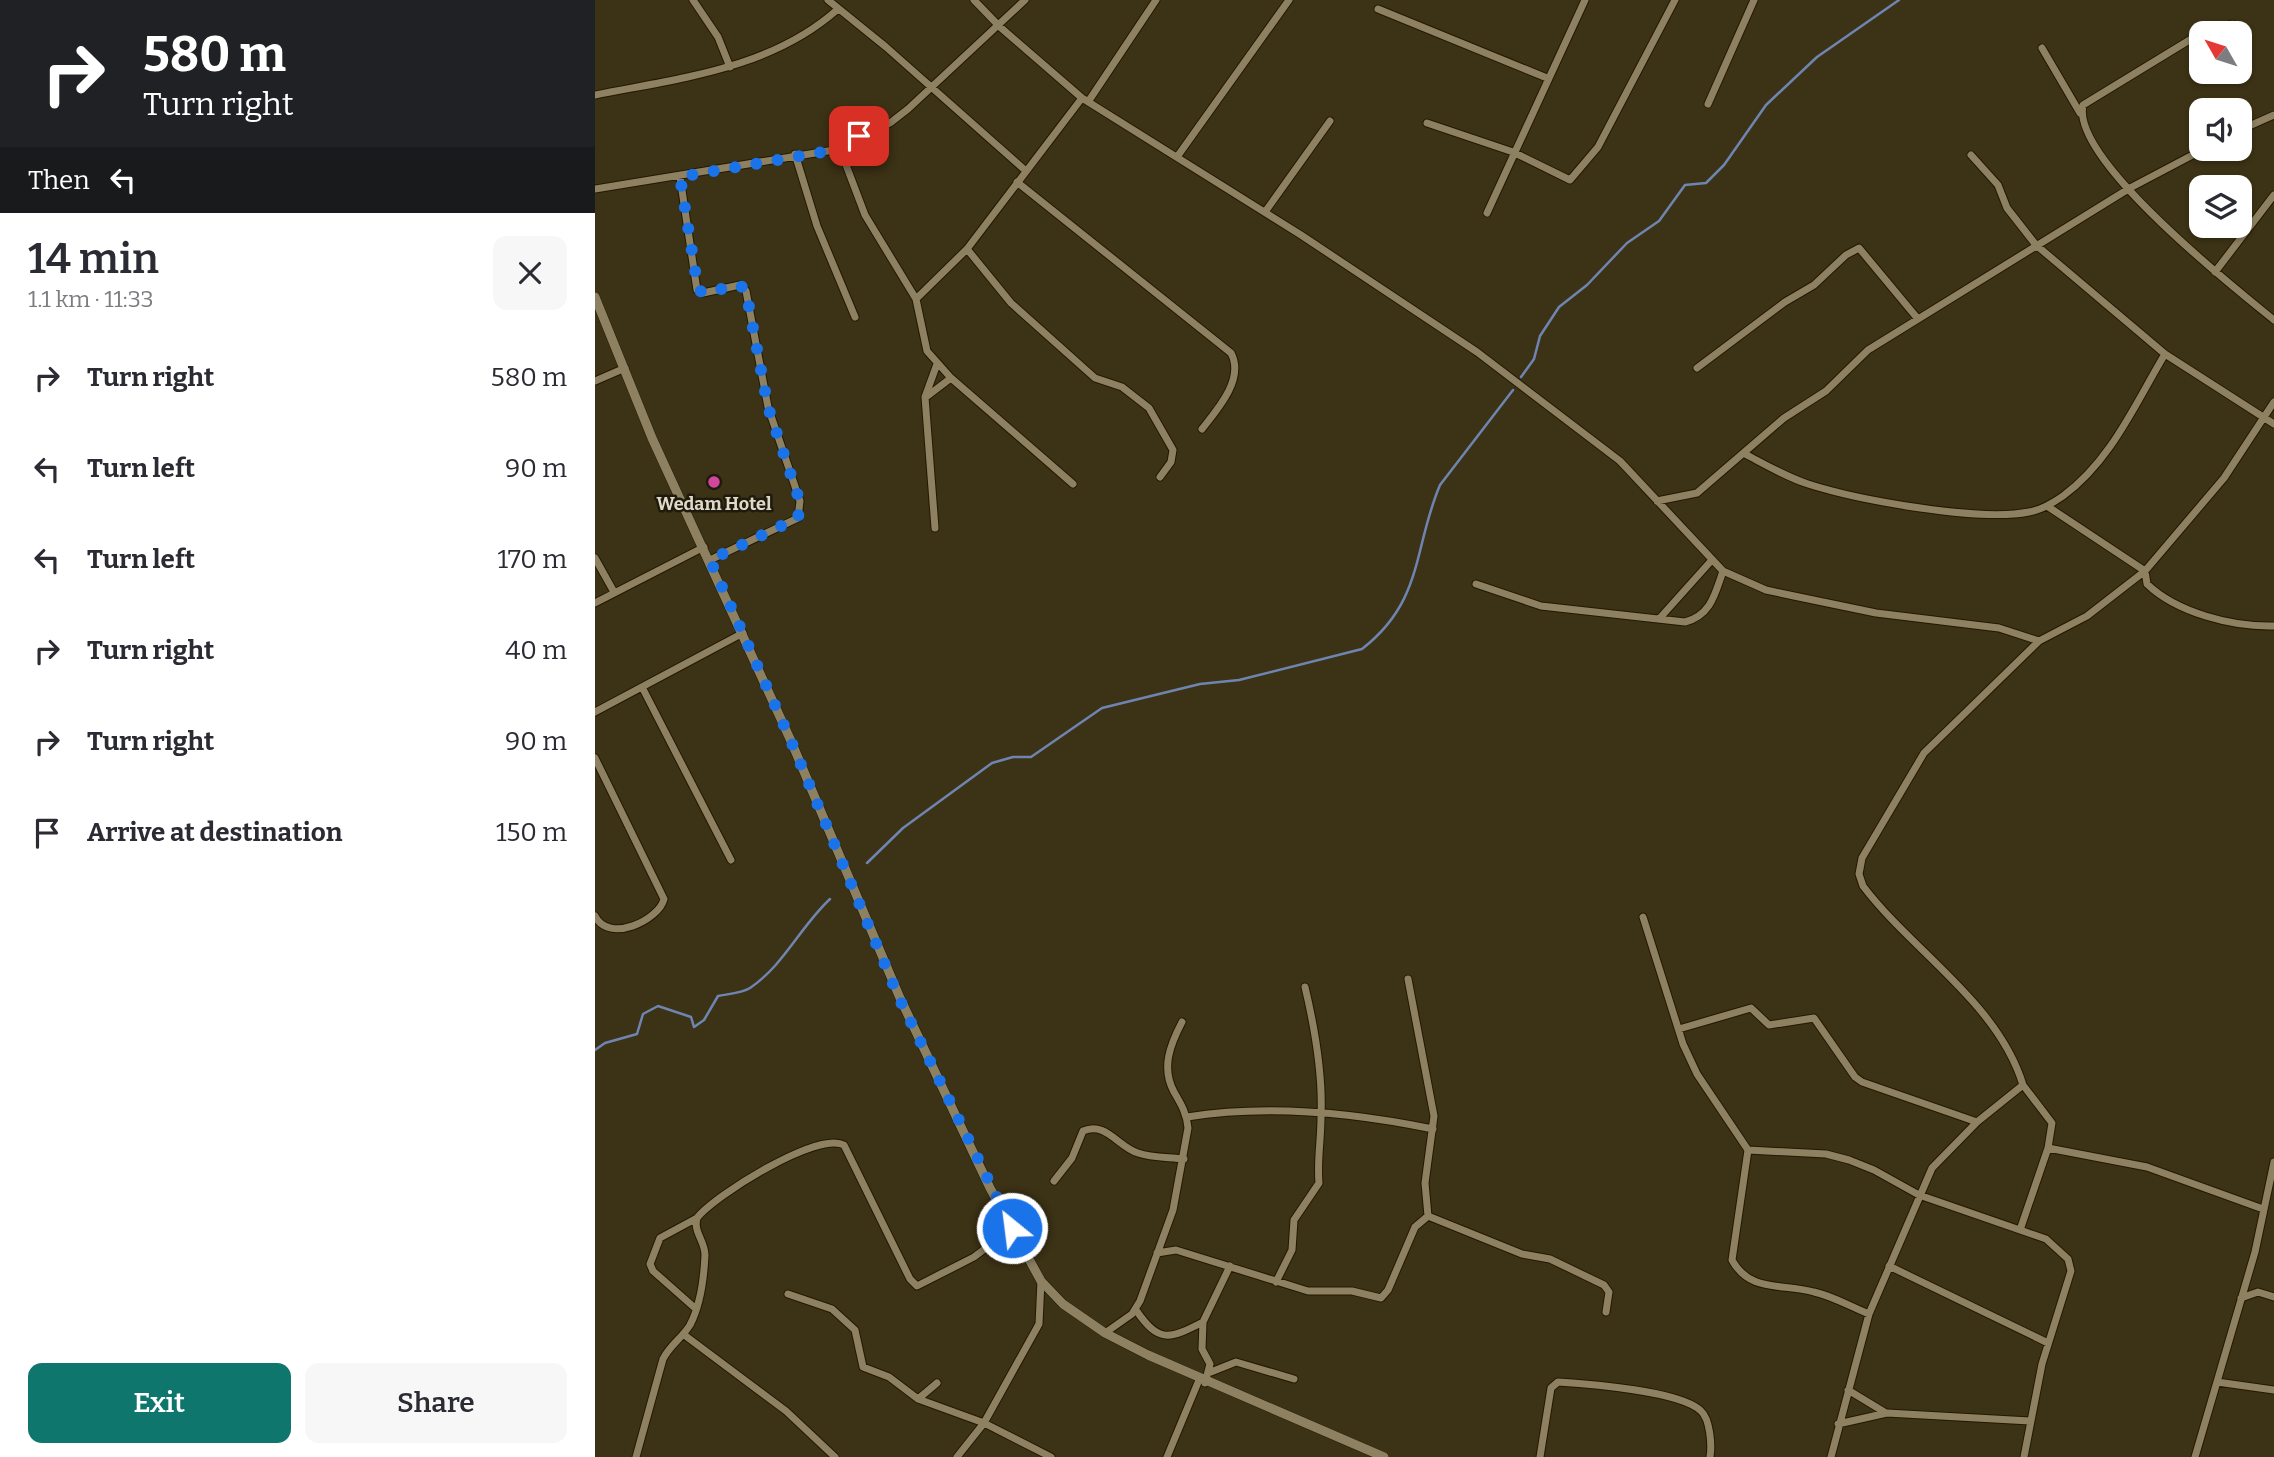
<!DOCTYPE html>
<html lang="en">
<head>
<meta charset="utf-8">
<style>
  body { margin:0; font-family:Bitter,serif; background:#f7f7f7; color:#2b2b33; height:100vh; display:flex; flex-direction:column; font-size:26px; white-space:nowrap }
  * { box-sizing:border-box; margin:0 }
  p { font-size:23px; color:#7c7c81 }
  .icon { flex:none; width:38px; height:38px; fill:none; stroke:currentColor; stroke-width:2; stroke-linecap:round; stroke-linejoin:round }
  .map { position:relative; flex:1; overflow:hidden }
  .side { display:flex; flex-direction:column; background:#fff; width:595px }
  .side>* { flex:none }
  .hud { background:#202124; color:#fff; overflow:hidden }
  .needle { width:46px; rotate:309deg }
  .buttons { position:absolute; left:1594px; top:21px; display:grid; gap:14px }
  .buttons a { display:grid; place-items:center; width:63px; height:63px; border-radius:14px; background:#fff; box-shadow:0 2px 5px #0004; font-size:35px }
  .pin { position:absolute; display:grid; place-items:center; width:60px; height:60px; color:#fff; margin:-30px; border-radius:14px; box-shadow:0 4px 10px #0006 }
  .me { position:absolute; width:77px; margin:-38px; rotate:331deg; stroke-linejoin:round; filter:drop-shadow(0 0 5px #0008) }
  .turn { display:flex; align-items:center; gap:24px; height:147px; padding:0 28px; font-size:32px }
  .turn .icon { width:91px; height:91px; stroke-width:2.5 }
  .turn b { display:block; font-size:49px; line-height:60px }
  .then { display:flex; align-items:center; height:66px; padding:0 28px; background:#0003; gap:14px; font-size:26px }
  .round { display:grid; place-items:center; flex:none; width:74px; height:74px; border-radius:14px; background:#f7f7f7 }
  .summary { display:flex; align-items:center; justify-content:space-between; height:119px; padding:0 28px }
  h1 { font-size:42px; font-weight:600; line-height:52px }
  .action { display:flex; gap:14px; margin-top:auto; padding:14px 28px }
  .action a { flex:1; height:80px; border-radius:14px; background:#0f766e; color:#fff; font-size:28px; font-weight:600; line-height:80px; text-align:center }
  .action a+a { background:#f7f7f7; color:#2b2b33 }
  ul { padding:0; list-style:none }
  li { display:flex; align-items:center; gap:21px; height:91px; padding:0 28px }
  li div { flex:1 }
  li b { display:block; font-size:26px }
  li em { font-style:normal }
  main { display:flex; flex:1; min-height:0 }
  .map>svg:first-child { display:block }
</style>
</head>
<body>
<main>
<section class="side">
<div class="hud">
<div class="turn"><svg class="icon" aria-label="right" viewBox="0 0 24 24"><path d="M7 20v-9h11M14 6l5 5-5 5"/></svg><div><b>580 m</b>Turn right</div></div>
<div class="then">Then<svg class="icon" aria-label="left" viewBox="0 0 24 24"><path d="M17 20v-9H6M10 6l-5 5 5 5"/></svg></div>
</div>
<div class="summary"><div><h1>14 min</h1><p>1.1 km · 11:33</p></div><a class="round"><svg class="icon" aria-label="close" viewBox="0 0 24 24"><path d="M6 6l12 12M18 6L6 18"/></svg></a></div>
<ul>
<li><svg class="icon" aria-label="right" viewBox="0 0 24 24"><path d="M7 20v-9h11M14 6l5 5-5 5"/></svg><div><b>Turn right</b></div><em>580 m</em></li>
<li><svg class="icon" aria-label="left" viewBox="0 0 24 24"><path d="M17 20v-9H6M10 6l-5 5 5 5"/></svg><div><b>Turn left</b></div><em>90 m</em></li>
<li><svg class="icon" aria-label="left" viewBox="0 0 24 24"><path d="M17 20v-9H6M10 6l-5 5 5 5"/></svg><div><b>Turn left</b></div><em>170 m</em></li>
<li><svg class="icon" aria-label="right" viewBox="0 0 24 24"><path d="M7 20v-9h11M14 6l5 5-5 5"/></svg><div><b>Turn right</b></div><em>40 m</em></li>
<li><svg class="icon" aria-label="right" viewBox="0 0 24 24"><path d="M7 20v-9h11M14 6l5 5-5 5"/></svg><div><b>Turn right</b></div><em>90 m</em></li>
<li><svg class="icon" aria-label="arrive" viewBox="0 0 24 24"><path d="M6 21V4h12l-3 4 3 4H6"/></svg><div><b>Arrive at destination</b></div><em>150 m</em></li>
</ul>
<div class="action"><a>Exit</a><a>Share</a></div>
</section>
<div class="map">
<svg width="1679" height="1457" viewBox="0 0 1679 1457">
  <rect width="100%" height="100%" fill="#3c3215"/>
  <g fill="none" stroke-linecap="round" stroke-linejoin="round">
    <path stroke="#6f85b1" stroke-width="2.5" d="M926,377L939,359L945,336L964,307L992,285L1032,243L1064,221L1090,185L1111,183L1129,165L1171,105L1222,57L1304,0
      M272,863L308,828L397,763L418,757H436L507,708L605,684L644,680L767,649C829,601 818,548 845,485L918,390
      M0,1050L10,1043L42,1034L48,1014L63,1006L96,1017L99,1027L109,1020L123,996C133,994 147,993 155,988C189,965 205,927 235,899"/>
    <defs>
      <path id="minor" d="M98,0L123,37L135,67
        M233,0L291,47L431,171
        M379,0L405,27L487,98L706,235L882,352L1025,461L1128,571L1171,590L1199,596L1281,613L1404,628L1444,641
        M783,9L952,78
        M1606,33L1488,105C1476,159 1637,286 1679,320
        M1607,33L1637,24
        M1447,48L1485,113
        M0,95C85,78 176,69 243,9
        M493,102L561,0
        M1113,104L1159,0
        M832,123L918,152L975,180L1003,147L1080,0
        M1645,130L1679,115
        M245,149L270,215L321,299L332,351L356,378L478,484
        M200,154L222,226L260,317
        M1376,155L1403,185L1412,208L1441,245L1570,354L1679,424
        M582,157L694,0
        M85,177L102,290L108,293L145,285L151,291L173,407L205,501L203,518L115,560
        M422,182L636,353C650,379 622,410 607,429
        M0,189L245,149L295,123L313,109L430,0
        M670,212L735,121
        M892,213L990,0
        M372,249L416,303L500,378L527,387L554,408L578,450L576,462L565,477
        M1620,272L1679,195
        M321,299L372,249L487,98
        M1102,368L1190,302L1219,285L1251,255L1264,248L1323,319
        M0,381L30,368
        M331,397L356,378
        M1150,454C1171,465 1191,477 1213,484C1263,500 1384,522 1434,512C1446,510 1458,503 1468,496C1516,461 1540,404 1570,354
        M1062,501L1102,493L1189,418L1231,391L1273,350L1535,188L1609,149
        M1452,506L1550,571L1552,584C1582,613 1638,627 1679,626
        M340,528L330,397L342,364
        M0,558L19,592
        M881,584L946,606L1090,622C1116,615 1120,594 1128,571
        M0,603L109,547
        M1064,619L1116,561
        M47,687L136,860
        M0,712L148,633
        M0,758L69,899C64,920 14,944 0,916
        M1048,917L1088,1044L1102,1074L1153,1150L1137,1260C1155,1293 1187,1283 1219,1292C1238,1296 1256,1307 1274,1314
        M813,979L839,1116L830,1183L833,1216L927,1254L955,1259L1009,1285L1014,1292L1011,1312
        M1084,1029L1156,1008L1174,1025L1219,1018L1260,1077L1267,1082L1382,1122
        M592,1117C672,1104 760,1113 838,1129
        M1453,1148L1552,1167L1668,1209
        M1153,1150L1231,1154L1254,1160L1279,1170L1324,1195L1451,1239L1473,1259L1476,1271L1447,1364L1429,1457
        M459,1181L477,1158L488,1131C511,1121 523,1147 543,1153C557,1158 575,1157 589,1159
        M1425,1230L1453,1148L1457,1123L1428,1085
        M562,1253L581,1250L713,1291H757L786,1298L793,1290L820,1227L833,1216
        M1294,1266L1453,1343
        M681,1282L697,1250L699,1220L724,1183C722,1161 726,1140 726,1117C728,1073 720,1029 710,987
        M193,1294L237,1309L260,1330L268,1367L294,1377L323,1399L389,1423L456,1457
        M1646,1298L1663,1292L1679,1297
        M101,1309L58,1271L55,1264L65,1238L102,1218
        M541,1310C564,1344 575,1339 608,1322
        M510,1333L537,1314L545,1301L578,1210L593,1128C592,1114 586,1104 579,1092C566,1068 575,1045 587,1022
        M88,1334L191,1411L240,1457
        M616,1372L641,1362L699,1379
        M1622,1382L1679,1390
        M610,1383L615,1364L607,1349L608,1322L635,1266
        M1253,1390L1291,1413
        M323,1399L342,1383
        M1243,1424L1292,1413L1435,1421
        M41,1457L68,1359C75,1345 87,1338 95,1325C105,1306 109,1276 110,1255C110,1241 98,1232 102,1218C120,1195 223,1131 249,1145L315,1279L322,1286L379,1257L417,1228
        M362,1457L389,1423L444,1324L446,1281
        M572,1457L604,1380
        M945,1457L956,1388L963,1382C993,1384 1086,1391 1106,1411C1115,1419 1117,1445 1115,1457
        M1236,1457L1274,1314L1337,1168L1382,1122L1428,1085C1403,1003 1318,952 1268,886L1264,874L1267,858L1329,753L1444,641L1492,616L1550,571L1629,478L1679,402
        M1600,1457L1660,1252L1679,1162"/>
      <path id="tertiary" d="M0,297L57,438L196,741L305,998L395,1188L446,1281L468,1304L510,1333L553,1355L789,1457"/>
    </defs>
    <use href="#minor" stroke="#231900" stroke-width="9"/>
    <use href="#tertiary" stroke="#231900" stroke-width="10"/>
    <use href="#minor" stroke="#8d8162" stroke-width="7"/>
    <use href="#tertiary" stroke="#8d8162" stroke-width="9"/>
  </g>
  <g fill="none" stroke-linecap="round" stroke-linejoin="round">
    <path stroke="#1a73e8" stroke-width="12" stroke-dasharray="0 21.6" d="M264,136L245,149L85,177L103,289L108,293L145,285L151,291L173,407L205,502L203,518L115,560L196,741L304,998L417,1228"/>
  </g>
  <circle fill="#d1479c" stroke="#1f1a0e" stroke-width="2.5" cx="119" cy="482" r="7"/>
  <g text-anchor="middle" stroke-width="5" stroke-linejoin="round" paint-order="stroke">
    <g font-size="18" font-weight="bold" fill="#dfd9c8" stroke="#1f1a0e">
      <text x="119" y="510">Wedam Hotel</text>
    </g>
  </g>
</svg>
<div class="buttons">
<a><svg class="needle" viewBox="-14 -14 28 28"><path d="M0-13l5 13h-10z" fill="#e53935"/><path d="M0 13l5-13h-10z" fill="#7c7c81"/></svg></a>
<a><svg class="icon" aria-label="sound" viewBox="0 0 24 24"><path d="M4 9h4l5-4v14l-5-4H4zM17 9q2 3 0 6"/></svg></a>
<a><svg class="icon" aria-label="layers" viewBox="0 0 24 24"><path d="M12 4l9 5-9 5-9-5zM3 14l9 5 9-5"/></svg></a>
</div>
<div class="pin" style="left:264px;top:136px;background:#d93025"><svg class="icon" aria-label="arrive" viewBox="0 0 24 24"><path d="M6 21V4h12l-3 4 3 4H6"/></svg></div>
<svg class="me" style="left:417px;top:1228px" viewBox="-20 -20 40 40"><circle r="17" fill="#1a73e8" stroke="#fff" stroke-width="3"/><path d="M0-11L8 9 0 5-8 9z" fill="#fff"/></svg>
</div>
</main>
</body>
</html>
